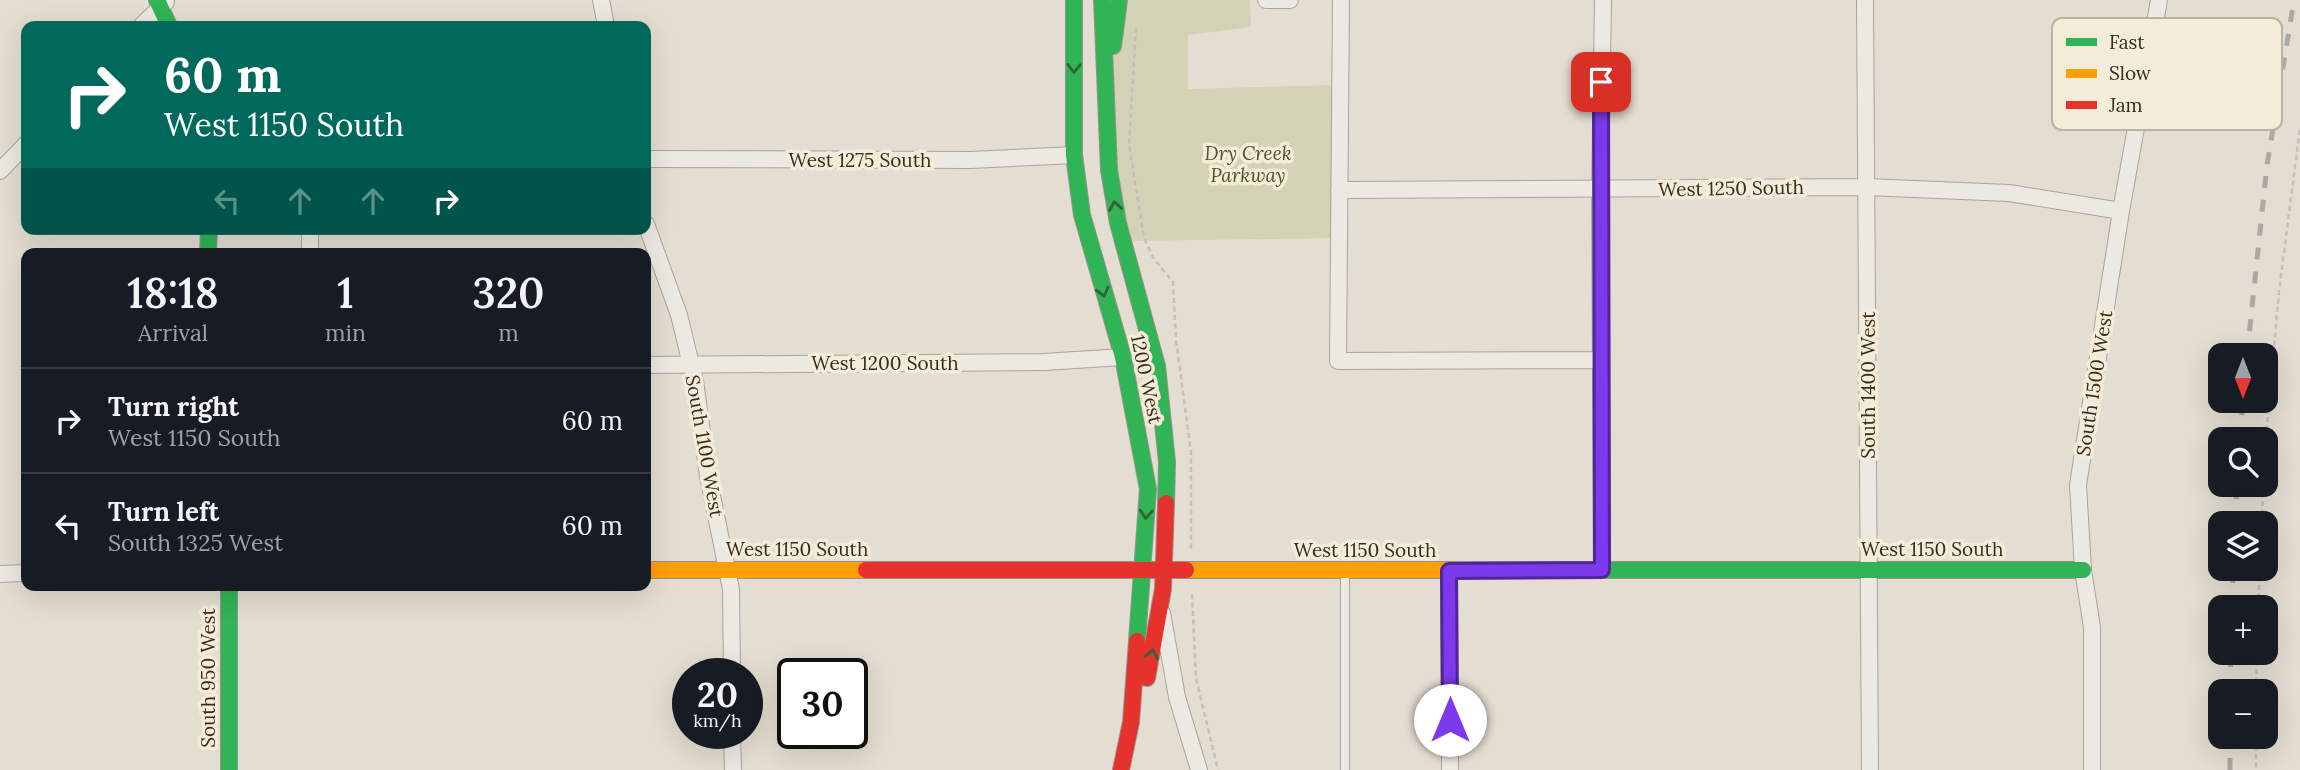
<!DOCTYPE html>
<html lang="en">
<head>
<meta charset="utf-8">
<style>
  body { margin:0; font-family:Lora,serif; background:#20242c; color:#f1f3f6; height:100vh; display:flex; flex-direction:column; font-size:26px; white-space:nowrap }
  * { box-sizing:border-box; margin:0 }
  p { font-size:23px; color:#9ea1a6 }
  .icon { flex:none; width:38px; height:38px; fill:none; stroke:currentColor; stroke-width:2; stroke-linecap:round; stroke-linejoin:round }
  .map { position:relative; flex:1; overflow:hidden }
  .side { position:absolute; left:21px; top:248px; width:630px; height:343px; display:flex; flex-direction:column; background:#171b24; border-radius:14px; box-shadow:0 7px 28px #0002 }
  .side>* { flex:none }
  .banner { position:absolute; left:21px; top:21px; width:630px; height:214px; border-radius:14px; box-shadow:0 7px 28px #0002; background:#00695c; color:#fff; overflow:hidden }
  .needle { width:46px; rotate:180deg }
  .tools { position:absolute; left:2208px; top:343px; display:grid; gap:14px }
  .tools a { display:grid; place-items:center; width:70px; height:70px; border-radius:14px; background:#171b24; box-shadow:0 7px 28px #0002; font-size:35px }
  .speed { position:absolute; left:672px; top:658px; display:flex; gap:14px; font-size:35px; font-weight:700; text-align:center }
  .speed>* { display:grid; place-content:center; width:91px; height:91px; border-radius:50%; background:#171b24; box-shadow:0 7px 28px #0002; line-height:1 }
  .speed small { font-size:18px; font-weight:400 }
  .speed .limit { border:4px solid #111; border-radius:10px; background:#fff; color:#111 }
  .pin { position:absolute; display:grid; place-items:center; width:60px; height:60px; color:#fff; margin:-30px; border-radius:14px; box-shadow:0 4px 10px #0006 }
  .me { position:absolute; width:77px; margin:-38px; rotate:0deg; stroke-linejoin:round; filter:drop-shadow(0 0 5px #0008) }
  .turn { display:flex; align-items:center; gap:24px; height:147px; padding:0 28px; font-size:32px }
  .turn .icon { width:91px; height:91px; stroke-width:2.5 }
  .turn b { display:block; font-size:49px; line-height:60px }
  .lanes { display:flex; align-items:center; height:66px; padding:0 28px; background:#0003; justify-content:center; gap:35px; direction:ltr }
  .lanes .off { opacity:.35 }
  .eta { display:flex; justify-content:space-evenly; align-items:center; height:119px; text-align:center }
  .eta b { font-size:42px; font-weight:600; line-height:49px }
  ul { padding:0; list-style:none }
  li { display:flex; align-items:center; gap:21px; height:105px; padding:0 28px; border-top:2px solid #363941 }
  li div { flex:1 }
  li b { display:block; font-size:26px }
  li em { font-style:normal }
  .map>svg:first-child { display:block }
</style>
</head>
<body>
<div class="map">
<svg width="2300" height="770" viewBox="0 0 2300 770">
  <rect width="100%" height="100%" fill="#e4ddd1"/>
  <path fill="#d4d2b4" d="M1118,0H1250L1251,27L1188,35V89L1340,85L1339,238L1123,241L1107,132Z"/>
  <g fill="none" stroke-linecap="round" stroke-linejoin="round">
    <defs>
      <path id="lane" d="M1345,770V571"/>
      <path id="street" d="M601,0L606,26
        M1266,0H1290
        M1341,0L1338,361L1600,360
        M1865,0L1870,770
        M141,26L166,2
        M646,159L971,160L1074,155
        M0,171L26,144
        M1339,190L1867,187L2009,193L2121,211
        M646,224L679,315L695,381L708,476L731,589L732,674
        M310,229V254
        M646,365L1044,362L1123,357
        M1602,570L1600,190L1603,0
        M1449,571L1450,770
        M0,574L26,573
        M1162,613L1177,697L1199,770
        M732,733L733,770
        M2092,770V627L2083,570L2078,485L2121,211L2159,0"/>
      <path id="fast" d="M157,0L169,26
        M1074,0V155L1082,215L1123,357L1148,489L1137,641
        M1102,0L1109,170L1118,223L1157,366L1167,462L1166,503
        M1113,46L1119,0
        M208,254L209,229
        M1518,570H2083
        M229,586V770"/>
      <path id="slow" d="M646,570H866
        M1186,570H1518"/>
      <path id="jam" d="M866,570H1186
        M1147,678L1163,589L1166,503
        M1121,770L1131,722L1137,641"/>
    </defs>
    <use href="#lane" stroke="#aaa399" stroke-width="10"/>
    <use href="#street" stroke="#aaa399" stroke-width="18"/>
    <use href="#fast" stroke="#99928a" stroke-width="18"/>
    <use href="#slow" stroke="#99928a" stroke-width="18"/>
    <use href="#jam" stroke="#99928a" stroke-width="18"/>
    <path stroke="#c5c0b8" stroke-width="2.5" stroke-dasharray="5 3.5" stroke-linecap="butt" d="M1136,28L1129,144L1144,238L1154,259L1173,282L1176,340L1191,452V551
      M2266,439L2279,291L2300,128
      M2262,523L2263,485
      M1192,594L1196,678L1218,770
      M2258,607L2260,569
      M2256,691L2257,653
      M2256,737V770"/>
    <use href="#lane" stroke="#ece9e2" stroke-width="8"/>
    <use href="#street" stroke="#ece9e2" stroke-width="16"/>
    <use href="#fast" stroke="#30b455" stroke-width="16"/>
    <use href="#slow" stroke="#ff9f0a" stroke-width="16"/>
    <use href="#jam" stroke="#e5322d" stroke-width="16"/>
    <path stroke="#ada8a1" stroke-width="5" stroke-dasharray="12 12" stroke-linecap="butt" d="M2247,355L2267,165L2294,0
      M2240,439L2243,401
      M2235,523L2237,485
      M2232,607L2233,569
      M2230,691L2231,653
      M2230,770V737"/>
  </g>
  <defs><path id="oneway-chevron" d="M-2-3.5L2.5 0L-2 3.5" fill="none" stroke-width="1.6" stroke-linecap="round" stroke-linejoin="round" transform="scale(1.75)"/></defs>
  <g stroke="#356236">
    <use href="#oneway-chevron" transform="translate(1074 68) rotate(91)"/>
    <use href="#oneway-chevron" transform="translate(1115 206) rotate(-100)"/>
    <use href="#oneway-chevron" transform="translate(1103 292) rotate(75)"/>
    <use href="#oneway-chevron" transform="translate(1146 514) rotate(94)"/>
    <use href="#oneway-chevron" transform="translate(1152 654) rotate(-80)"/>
  </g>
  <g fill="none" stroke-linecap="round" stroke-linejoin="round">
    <defs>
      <path id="route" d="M1450,720L1449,571L1602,570L1601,82"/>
    </defs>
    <use href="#route" stroke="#51269a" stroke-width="18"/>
    <use href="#route" stroke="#7c3aed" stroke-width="12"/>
  </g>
  <g text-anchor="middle" stroke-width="7" stroke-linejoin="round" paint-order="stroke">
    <g font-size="19" font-style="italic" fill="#4a5329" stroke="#f4ebd8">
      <text x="1248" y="160">Dry Creek<tspan x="1248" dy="22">Parkway</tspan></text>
    </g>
    <g font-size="19" fill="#382c21" stroke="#f4ebd8">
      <text x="860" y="167">West 1275 South</text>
      <text transform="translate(1731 188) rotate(-1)" y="7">West 1250 South</text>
      <text x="885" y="370">West 1200 South</text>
      <text transform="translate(1147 379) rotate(78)" y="7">1200 West</text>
      <text transform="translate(2094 383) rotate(-81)" y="7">South 1500 West</text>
      <text transform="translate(1868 385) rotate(-90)" y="7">South 1400 West</text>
      <text transform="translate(705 446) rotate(80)" y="7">South 1100 West</text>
      <text x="797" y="556">West 1150 South</text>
      <text x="1932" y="556">West 1150 South</text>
      <text x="1365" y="557">West 1150 South</text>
      <text transform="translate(208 678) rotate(-90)" y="7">South 950 West</text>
    </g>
  </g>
  <rect x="2052" y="18" width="230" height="112" rx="10" fill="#f4ebd8" stroke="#bcb2a1" stroke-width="2"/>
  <rect x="2066" y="38" width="31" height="8" fill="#30b455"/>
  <rect x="2066" y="69" width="31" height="9" fill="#ff9f0a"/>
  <rect x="2066" y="101" width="31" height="8" fill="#e5322d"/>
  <g font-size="19" fill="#382c21">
    <text x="2109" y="49">Fast</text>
    <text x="2109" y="80">Slow</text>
    <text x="2109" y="112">Jam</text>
  </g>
</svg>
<div class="tools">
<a><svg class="needle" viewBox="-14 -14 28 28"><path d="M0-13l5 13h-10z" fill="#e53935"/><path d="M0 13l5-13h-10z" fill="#9ea1a6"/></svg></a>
<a><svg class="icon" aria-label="search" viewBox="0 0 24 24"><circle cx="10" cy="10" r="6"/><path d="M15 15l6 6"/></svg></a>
<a><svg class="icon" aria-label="layers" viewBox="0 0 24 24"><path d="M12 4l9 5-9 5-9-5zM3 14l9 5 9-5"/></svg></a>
<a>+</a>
<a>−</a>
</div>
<div class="speed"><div>20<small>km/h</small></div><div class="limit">30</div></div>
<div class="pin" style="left:1601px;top:82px;background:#d93025"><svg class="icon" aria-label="arrive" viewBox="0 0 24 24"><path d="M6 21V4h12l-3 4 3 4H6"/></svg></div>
<svg class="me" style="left:1450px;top:720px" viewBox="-20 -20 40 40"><circle r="19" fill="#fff"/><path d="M0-13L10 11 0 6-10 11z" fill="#7c3aed"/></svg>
<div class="banner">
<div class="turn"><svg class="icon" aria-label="right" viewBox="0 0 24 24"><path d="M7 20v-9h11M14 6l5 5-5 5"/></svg><div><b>60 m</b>West 1150 South</div></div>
<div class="lanes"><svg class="icon off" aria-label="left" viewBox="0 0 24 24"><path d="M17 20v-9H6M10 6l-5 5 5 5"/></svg><svg class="icon off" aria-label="ahead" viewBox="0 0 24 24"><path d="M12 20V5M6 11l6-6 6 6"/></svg><svg class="icon off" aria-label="ahead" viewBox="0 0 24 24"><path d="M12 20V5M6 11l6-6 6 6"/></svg><svg class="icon" aria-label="right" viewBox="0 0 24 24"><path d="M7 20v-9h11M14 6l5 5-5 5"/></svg></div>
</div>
<section class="side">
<div class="eta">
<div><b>18:18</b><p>Arrival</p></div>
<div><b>1</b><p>min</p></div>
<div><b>320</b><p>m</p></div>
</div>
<ul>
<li><svg class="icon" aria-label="right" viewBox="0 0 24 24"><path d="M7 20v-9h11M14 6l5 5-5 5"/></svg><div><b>Turn right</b><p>West 1150 South</p></div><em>60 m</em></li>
<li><svg class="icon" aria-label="left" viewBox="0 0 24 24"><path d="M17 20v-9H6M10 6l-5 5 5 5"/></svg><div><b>Turn left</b><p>South 1325 West</p></div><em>60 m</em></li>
</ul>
</section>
</div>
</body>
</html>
